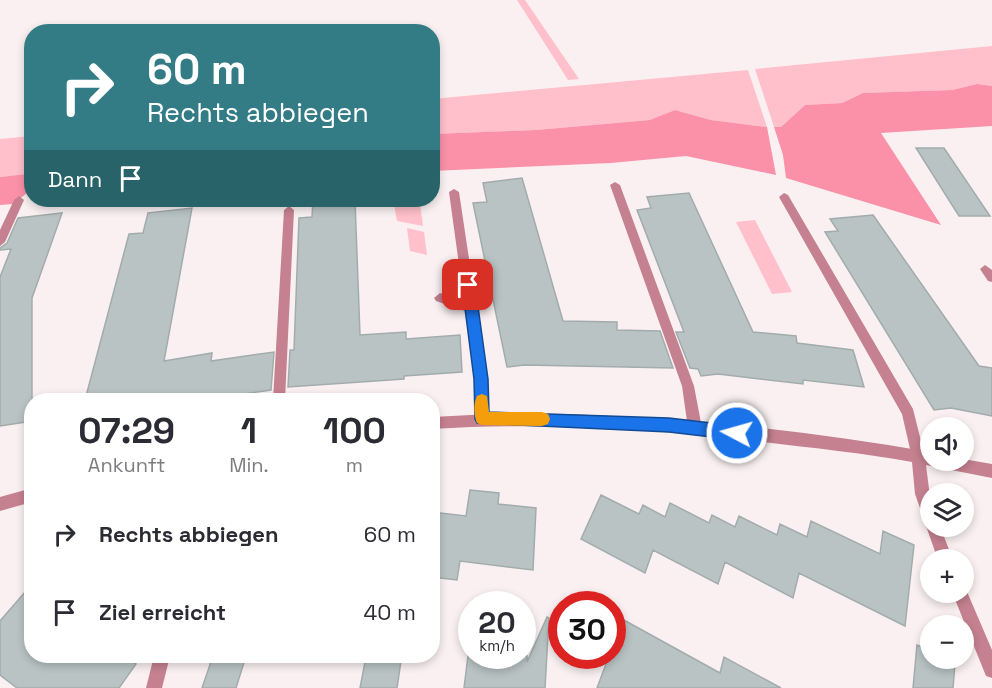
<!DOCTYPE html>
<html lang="de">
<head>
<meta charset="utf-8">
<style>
  body { margin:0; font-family:"Space Grotesk",sans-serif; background:#f2f2f3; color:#2b2b33; height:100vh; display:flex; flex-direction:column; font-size:22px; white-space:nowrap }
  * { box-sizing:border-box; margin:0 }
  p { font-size:20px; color:#7c7c81 }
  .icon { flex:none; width:33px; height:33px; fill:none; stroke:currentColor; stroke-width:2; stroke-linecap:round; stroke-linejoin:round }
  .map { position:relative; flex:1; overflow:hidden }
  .details { position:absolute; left:24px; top:393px; width:416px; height:270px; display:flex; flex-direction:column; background:#fff; border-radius:24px; box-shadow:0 3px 9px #0003 }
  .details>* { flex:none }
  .guide { position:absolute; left:24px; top:24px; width:416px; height:183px; border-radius:24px; box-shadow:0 3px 9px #0003; background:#347c85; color:#fff; overflow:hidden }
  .tools { position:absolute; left:920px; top:417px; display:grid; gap:12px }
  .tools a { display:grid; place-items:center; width:54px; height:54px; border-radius:50%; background:#fff; box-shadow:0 3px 9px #0003; font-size:30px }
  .speed { position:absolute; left:458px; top:591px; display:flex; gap:12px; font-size:30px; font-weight:700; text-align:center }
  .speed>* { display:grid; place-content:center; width:78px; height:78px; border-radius:50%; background:#fff; box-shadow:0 3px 9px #0003; line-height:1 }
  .speed small { font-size:15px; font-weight:400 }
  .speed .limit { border:9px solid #d22; background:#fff; color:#111 }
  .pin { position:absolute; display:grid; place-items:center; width:51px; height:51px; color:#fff; margin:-26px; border-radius:12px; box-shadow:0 3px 9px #0006 }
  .me { position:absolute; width:66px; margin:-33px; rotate:276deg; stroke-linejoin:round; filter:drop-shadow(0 0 4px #0008) }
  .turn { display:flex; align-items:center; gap:21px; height:126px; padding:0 24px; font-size:27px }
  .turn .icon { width:78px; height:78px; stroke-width:2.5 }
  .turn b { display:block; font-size:42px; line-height:51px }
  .then { display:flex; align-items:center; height:57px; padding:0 24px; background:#0003; gap:12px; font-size:22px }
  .eta { display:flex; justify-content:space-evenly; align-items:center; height:102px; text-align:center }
  .eta b { font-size:36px; font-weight:700; line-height:42px }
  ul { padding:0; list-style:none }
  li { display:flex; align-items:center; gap:18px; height:78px; padding:0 24px }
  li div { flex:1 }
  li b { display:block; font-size:22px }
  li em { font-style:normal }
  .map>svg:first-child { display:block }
</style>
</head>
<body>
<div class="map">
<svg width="992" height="688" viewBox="0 0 992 688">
  <rect width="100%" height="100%" fill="#faf0f1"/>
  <path fill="#ffc0cb" d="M517,0H525L579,79L568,80Z
    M992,46V86L977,84L952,90L863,93L842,103L805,105L781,127H774L755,69Z
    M748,70L767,127L711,120L675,110L651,120L536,130L432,134V99Z
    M31,136V170L26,174L0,177V139Z
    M393,200L420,204L423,226L397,221Z
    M755,220L792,292L772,294L736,222Z
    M407,228L424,232L427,255L410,251Z"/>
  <path fill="#fb91a8" d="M977,84L992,86V126L881,133L941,225L786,178L783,155L774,127H781L805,105L842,103L863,93L952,90Z
    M675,110L711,120L767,127L776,175L686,156L611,163L432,171V134L536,130L650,120Z
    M31,170V190L13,204L0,205V177L26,174Z"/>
  <path fill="#b9c3c4" stroke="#a2acad" stroke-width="1.5" d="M916,148H944L990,216H959Z
    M522,178L563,321L617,322V330L660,331L673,368L524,365L507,367L473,203L487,202L483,183Z
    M689,193L753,332L796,336L797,343L853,350L864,387L803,380V384L718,374L701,376L698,369L690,368L676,332H684L637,210L651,208L647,197Z
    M313,200H355L360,335L406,332V339L460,335L462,372L404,376V379L288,387L290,350H294L299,218L312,217Z
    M192,208L164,361L212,353L211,361L274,352L271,390L201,400H85L129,234L143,233L148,213Z
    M62,213L32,298V421L0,426V277L11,249L0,250V248L7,243L18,218Z
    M873,215L979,366L992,368V416L951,408L934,410L825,232L838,231L830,219Z
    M470,490L499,493L498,504L536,508L533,570L460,561L457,580L432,577V512L466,516Z
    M601,495L639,514L643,505L665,517L670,503L709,523L712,515L735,527L739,516L777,535L780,524L807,537L811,521L880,554L883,531L914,545L905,626L799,573L793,598L725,562L718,584L653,550L645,573L581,539Z
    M32,584V656H124L136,664L119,688H17L0,675V621Z
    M547,617L549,618L545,688H464L468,656H527V662Z
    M622,619L720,673L724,657L781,688H597L609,656H612V647Z
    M917,645L930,651V658H944L955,664L953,688H913Z
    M213,656H246L236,688H202Z
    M366,657L401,661L397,688H360Z"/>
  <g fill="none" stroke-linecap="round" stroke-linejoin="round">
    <path fill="#c5818f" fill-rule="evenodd" d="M615,182L620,185L694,386L702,428L700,432L695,434L690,432L688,428L682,386L610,185Z
      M454,189L459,192L487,379L489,419L487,423L482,425L477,423L475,419V379L465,311L436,301L434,298L440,293L464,301L449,192Z
      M784,193L788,195L913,409L925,457L923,462L918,464L913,462L902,414L779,197Z
      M19,196L24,200L5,242L0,246V230L14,200Z
      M289,206L294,210L285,400H273L284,210Z
      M985,265L992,270V282L988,281L980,269Z"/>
    <path fill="#c5818f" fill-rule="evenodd" d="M512,413C651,414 792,428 930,452V460H963V459L992,464V478L926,465L930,497V526H940L953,560H938L926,526L927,523L925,522L915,494L912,462C863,453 813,448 763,442C653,429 543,422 432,429V417Z
      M32,488V502L0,511V497Z
      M963,586L965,587L992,650V678L986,676L952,592H963Z
      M154,656H170L162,688H146Z"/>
  </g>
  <path fill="#1a73e8" stroke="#114b97" stroke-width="1.5" d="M468,280L475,285L488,379L489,412L669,418L737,426L742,428L745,433L742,438L737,440L669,432L477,423L475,419L474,379L462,285Z"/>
  <path fill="#f59e0b" d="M482,394L487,396L489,412H542L548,414L550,419L548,424L542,426L482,425L477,423C474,416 473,404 477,396Z"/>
</svg>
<div class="tools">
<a><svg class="icon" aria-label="sound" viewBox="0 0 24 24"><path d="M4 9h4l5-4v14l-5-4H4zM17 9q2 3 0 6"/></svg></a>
<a><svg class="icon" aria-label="layers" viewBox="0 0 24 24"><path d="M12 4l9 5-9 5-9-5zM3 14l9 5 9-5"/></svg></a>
<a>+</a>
<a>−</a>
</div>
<div class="speed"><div>20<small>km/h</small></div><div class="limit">30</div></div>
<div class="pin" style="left:468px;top:285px;background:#d93025"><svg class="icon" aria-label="arrive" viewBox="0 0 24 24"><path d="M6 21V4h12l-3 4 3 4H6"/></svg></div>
<svg class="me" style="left:737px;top:433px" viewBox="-20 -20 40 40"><circle r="17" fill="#1a73e8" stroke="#fff" stroke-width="3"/><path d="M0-11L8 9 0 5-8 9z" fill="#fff"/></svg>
<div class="guide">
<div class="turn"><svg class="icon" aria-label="right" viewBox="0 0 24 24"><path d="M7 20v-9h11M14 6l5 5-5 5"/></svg><div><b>60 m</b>Rechts abbiegen</div></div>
<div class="then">Dann<svg class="icon" aria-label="arrive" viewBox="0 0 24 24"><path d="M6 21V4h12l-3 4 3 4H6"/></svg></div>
</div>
<section class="details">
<div class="eta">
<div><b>07:29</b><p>Ankunft</p></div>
<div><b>1</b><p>Min.</p></div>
<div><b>100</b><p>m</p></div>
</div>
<ul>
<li><svg class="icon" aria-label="right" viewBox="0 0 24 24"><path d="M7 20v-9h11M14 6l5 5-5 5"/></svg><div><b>Rechts abbiegen</b></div><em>60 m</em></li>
<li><svg class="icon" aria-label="arrive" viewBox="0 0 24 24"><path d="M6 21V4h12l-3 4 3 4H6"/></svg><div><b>Ziel erreicht</b></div><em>40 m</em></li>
</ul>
</section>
</div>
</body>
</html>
